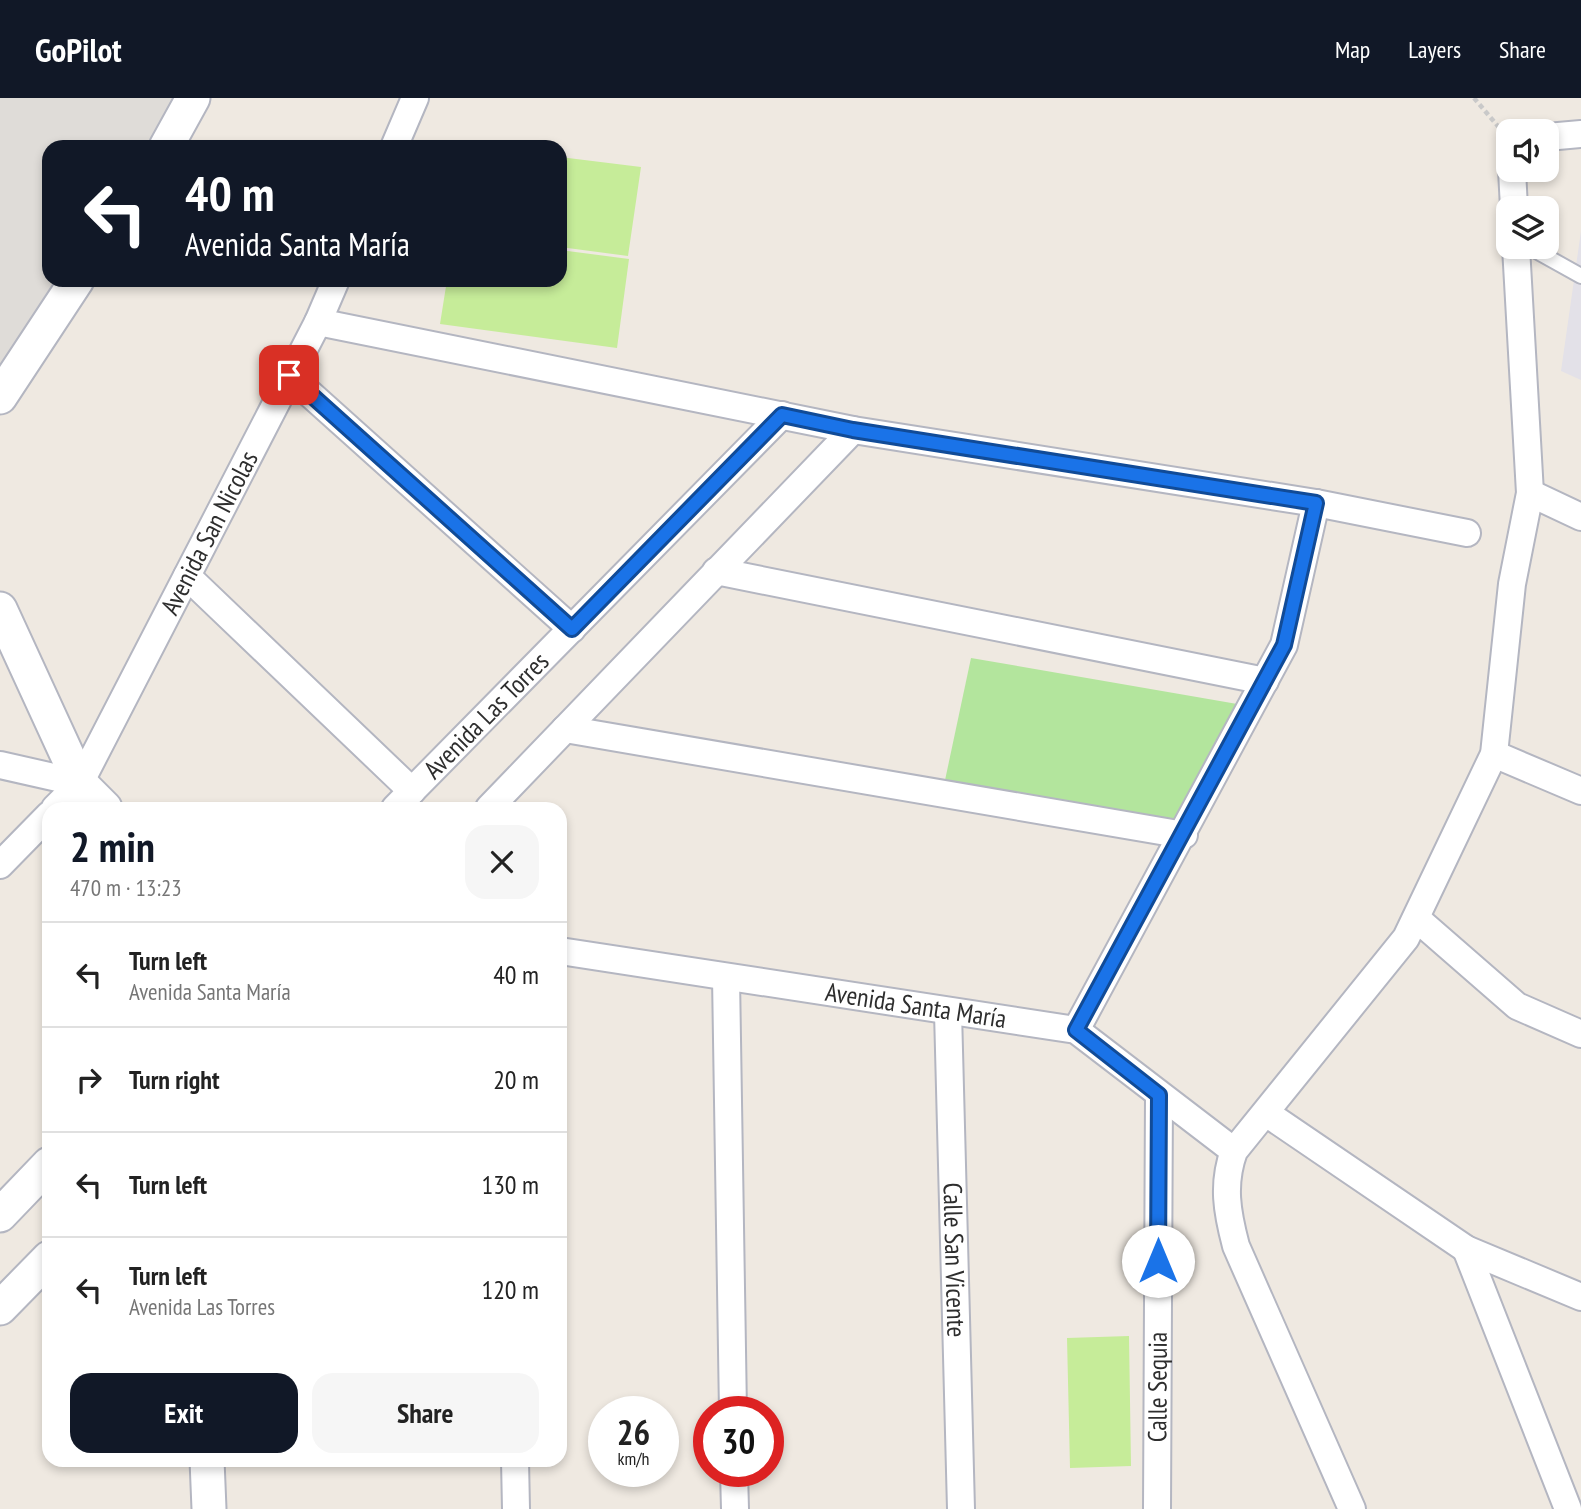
<!DOCTYPE html>
<html lang="en">
<head>
<meta charset="utf-8">
<style>
  body { margin:0; font-family:"PT Sans Narrow",sans-serif; background:#f6f6f6; color:#222; height:100vh; display:flex; flex-direction:column; font-size:26px; white-space:nowrap }
  * { box-sizing:border-box; margin:0 }
  p { font-size:23px; color:#767676 }
  .icon { flex:none; width:38px; height:38px; fill:none; stroke:currentColor; stroke-width:2; stroke-linecap:round; stroke-linejoin:round }
  .map { position:relative; flex:1; overflow:hidden }
  .drawer { position:absolute; left:42px; top:704px; width:525px; height:665px; display:flex; flex-direction:column; background:#fff; border-radius:21px; box-shadow:0 4px 10px #0003 }
  .drawer>* { flex:none }
  .banner { position:absolute; left:42px; top:42px; width:525px; height:147px; border-radius:21px; box-shadow:0 4px 10px #0003; background:#111827; color:#fff; overflow:hidden }
  .buttons { position:absolute; left:1496px; top:21px; display:grid; gap:14px }
  .buttons a { display:grid; place-items:center; width:63px; height:63px; border-radius:14px; background:#fff; box-shadow:0 4px 10px #0003; font-size:35px }
  .speed { position:absolute; left:588px; top:1298px; display:flex; gap:14px; font-size:35px; font-weight:700; text-align:center }
  .speed>* { display:grid; place-content:center; width:91px; height:91px; border-radius:50%; background:#fff; box-shadow:0 4px 10px #0003; line-height:1 }
  .speed small { font-size:18px; font-weight:400 }
  .speed .limit { border:10px solid #d22; background:#fff; color:#111 }
  .pin { position:absolute; display:grid; place-items:center; width:60px; height:60px; color:#fff; margin:-30px; border-radius:14px; box-shadow:0 4px 10px #0006 }
  .me { position:absolute; width:77px; margin:-38px; rotate:0deg; stroke-linejoin:round; filter:drop-shadow(0 0 5px #0008) }
  .turn { display:flex; align-items:center; gap:24px; height:147px; padding:0 28px; font-size:32px }
  .turn .icon { width:91px; height:91px; stroke-width:2.5 }
  .turn b { display:block; font-size:49px; line-height:60px }
  .round { display:grid; place-items:center; flex:none; width:74px; height:74px; border-radius:21px; background:#f6f6f6 }
  .summary { display:flex; align-items:center; justify-content:space-between; height:119px; padding:0 28px }
  h1 { font-size:42px; font-weight:600; line-height:52px; color:#111827 }
  .button { display:flex; gap:14px; margin-top:auto; padding:14px 28px }
  .button a { flex:1; height:80px; border-radius:21px; background:#111827; color:#fff; font-size:28px; font-weight:600; line-height:80px; text-align:center }
  .button a+a { background:#f6f6f6; color:#222 }
  ul { padding:0; list-style:none }
  li { display:flex; align-items:center; gap:21px; height:105px; padding:0 28px; border-top:2px solid #e0e0e0 }
  li div { flex:1 }
  li b { display:block; font-size:26px }
  li em { font-style:normal }
  header { display:flex; align-items:center; gap:42px; box-sizing:border-box; height:98px; padding:0 35px; background:#111827; color:#fff }
  header strong { font-size:33px }
  nav { display:flex; gap:38px; margin-inline-start:auto; font-size:24px }
  .map>svg:first-child { display:block }
</style>
</head>
<body>
<header>
<strong>GoPilot</strong>
<nav><a>Map</a><a>Layers</a><a>Share</a></nav>
</header>
<div class="map">
<svg width="1581" height="1411" viewBox="0 0 1581 1411">
  <rect width="100%" height="100%" fill="#efe9e1"/>
  <path fill="#e3e1e8" d="M1581,133V282L1561,273Z"/>
  <path fill="#b3e59d" d="M971,560L1243,607L1178,727L944,687Z"/>
  <path fill="#c6ec99" d="M560,59L641,69L628,158L560,149Z
    M560,152L629,161L617,250L440,226L447,182H560Z
    M1129,1238L1131,1368L1070,1370L1067,1240Z"/>
  <path fill="#dfdcd8" d="M0,0H181L152,49H49V182H64L0,274Z"/>
  <g fill="none" stroke-linecap="round" stroke-linejoin="round">
    <defs>
      <path id="service" d="M1529,149L1581,178"/>
      <g id="minor">
        <path d="M1547,39L1581,36"/>
        <path d="M394,49L415,0"/>
        <path d="M1512,72L1514,110"/>
        <path d="M318,224L853,332L1316,405L1467,435"/>
        <path d="M289,277L572,531"/>
        <path d="M1530,395L1581,419"/>
        <path d="M716,473L1265,583"/>
        <path d="M187,478L412,693"/>
        <path d="M565,631L1184,737"/>
        <path d="M1494,656L1581,693"/>
        <path d="M0,667L80,685"/>
        <path id="s1" d="M55,710L80,685L318,224L336,182"/>
        <path id="s2" d="M395,710L782,317"/>
        <path d="M489,710L853,332"/>
        <path d="M0,767L49,717"/>
        <path d="M1416,820L1517,908L1581,936"/>
        <path id="s3" d="M560,853L1076,932L1234,1053"/>
        <path d="M726,879L733,1314"/>
        <path id="s4" d="M948,914L961,1411"/>
        <path d="M1076,932L1284,547L1316,405"/>
        <path d="M1266,1015L1466,1151L1581,1199"/>
        <path d="M1466,1151L1568,1411"/>
        <path d="M515,1362L516,1411"/>
        <path d="M734,1374L735,1411"/>
        <path id="s5" d="M1157,1411L1159,997"/>
        <path d="M1352,1411L1236,1148C1227,1114 1222,1086 1234,1053L1406,840L1494,656L1512,486L1530,395L1516,149"/>
      </g>
      <path id="tertiary" d="M166,49L193,0
        M0,299L77,182
        M0,511L80,685L105,710
        M0,1117L49,1066
        M0,1210L49,1160
        M207,1362L209,1411"/>
    </defs>
    <use href="#service" stroke="#b4b6c1" stroke-width="18"/>
    <use href="#minor" stroke="#b4b6c1" stroke-width="30"/>
    <use href="#tertiary" stroke="#b4b6c1" stroke-width="37"/>
    <path stroke="#c9c9c9" stroke-width="4.5" stroke-dasharray="5 3.5" stroke-linecap="butt" d="M1474,0L1508,40"/>
    <use href="#service" stroke="#fff" stroke-width="14"/>
    <use href="#minor" stroke="#fff" stroke-width="26"/>
    <use href="#tertiary" stroke="#fff" stroke-width="33"/>
  </g>
  <g fill="none" stroke-linecap="round" stroke-linejoin="round">
    <defs>
      <path id="route" d="M289,277L572,531L782,317L853,332L1316,405L1284,547L1076,932L1159,997L1158,1163"/>
    </defs>
    <use href="#route" stroke="#114b97" stroke-width="18"/>
    <use href="#route" stroke="#1a73e8" stroke-width="12"/>
  </g>
  <g text-anchor="middle" stroke-width="7" stroke-linejoin="round" paint-order="stroke">
    <g font-size="26" fill="#2e2e2e" stroke="#fff">
      <text dy="9" stroke="none"><textPath href="#s1" startOffset="317">Avenida San Nicolas</textPath></text>
      <text dy="9" stroke="none"><textPath href="#s2" startOffset="130">Avenida Las Torres</textPath></text>
      <text dy="9" stroke="none"><textPath href="#s3" startOffset="360">Avenida Santa María</textPath></text>
      <text dy="9" stroke="none"><textPath href="#s4" startOffset="248">Calle San Vicente</textPath></text>
      <text dy="9" stroke="none"><textPath href="#s5" startOffset="122">Calle Sequia</textPath></text>
    </g>
  </g>
</svg>
<div class="buttons">
<a><svg class="icon" aria-label="sound" viewBox="0 0 24 24"><path d="M4 9h4l5-4v14l-5-4H4zM17 9q2 3 0 6"/></svg></a>
<a><svg class="icon" aria-label="layers" viewBox="0 0 24 24"><path d="M12 4l9 5-9 5-9-5zM3 14l9 5 9-5"/></svg></a>
</div>
<div class="speed"><div>26<small>km/h</small></div><div class="limit">30</div></div>
<div class="pin" style="left:289px;top:277px;background:#d93025"><svg class="icon" aria-label="arrive" viewBox="0 0 24 24"><path d="M6 21V4h12l-3 4 3 4H6"/></svg></div>
<svg class="me" style="left:1158px;top:1163px" viewBox="-20 -20 40 40"><circle r="19" fill="#fff"/><path d="M0-13L10 11 0 6-10 11z" fill="#1a73e8"/></svg>
<div class="banner">
<div class="turn"><svg class="icon" aria-label="left" viewBox="0 0 24 24"><path d="M17 20v-9H6M10 6l-5 5 5 5"/></svg><div><b>40 m</b>Avenida Santa María</div></div>
</div>
<section class="drawer">
<div class="summary"><div><h1>2 min</h1><p>470 m · 13:23</p></div><a class="round"><svg class="icon" aria-label="close" viewBox="0 0 24 24"><path d="M6 6l12 12M18 6L6 18"/></svg></a></div>
<ul>
<li><svg class="icon" aria-label="left" viewBox="0 0 24 24"><path d="M17 20v-9H6M10 6l-5 5 5 5"/></svg><div><b>Turn left</b><p>Avenida Santa María</p></div><em>40 m</em></li>
<li><svg class="icon" aria-label="right" viewBox="0 0 24 24"><path d="M7 20v-9h11M14 6l5 5-5 5"/></svg><div><b>Turn right</b></div><em>20 m</em></li>
<li><svg class="icon" aria-label="left" viewBox="0 0 24 24"><path d="M17 20v-9H6M10 6l-5 5 5 5"/></svg><div><b>Turn left</b></div><em>130 m</em></li>
<li><svg class="icon" aria-label="left" viewBox="0 0 24 24"><path d="M17 20v-9H6M10 6l-5 5 5 5"/></svg><div><b>Turn left</b><p>Avenida Las Torres</p></div><em>120 m</em></li>
</ul>
<div class="button"><a>Exit</a><a>Share</a></div>
</section>
</div>
</body>
</html>
